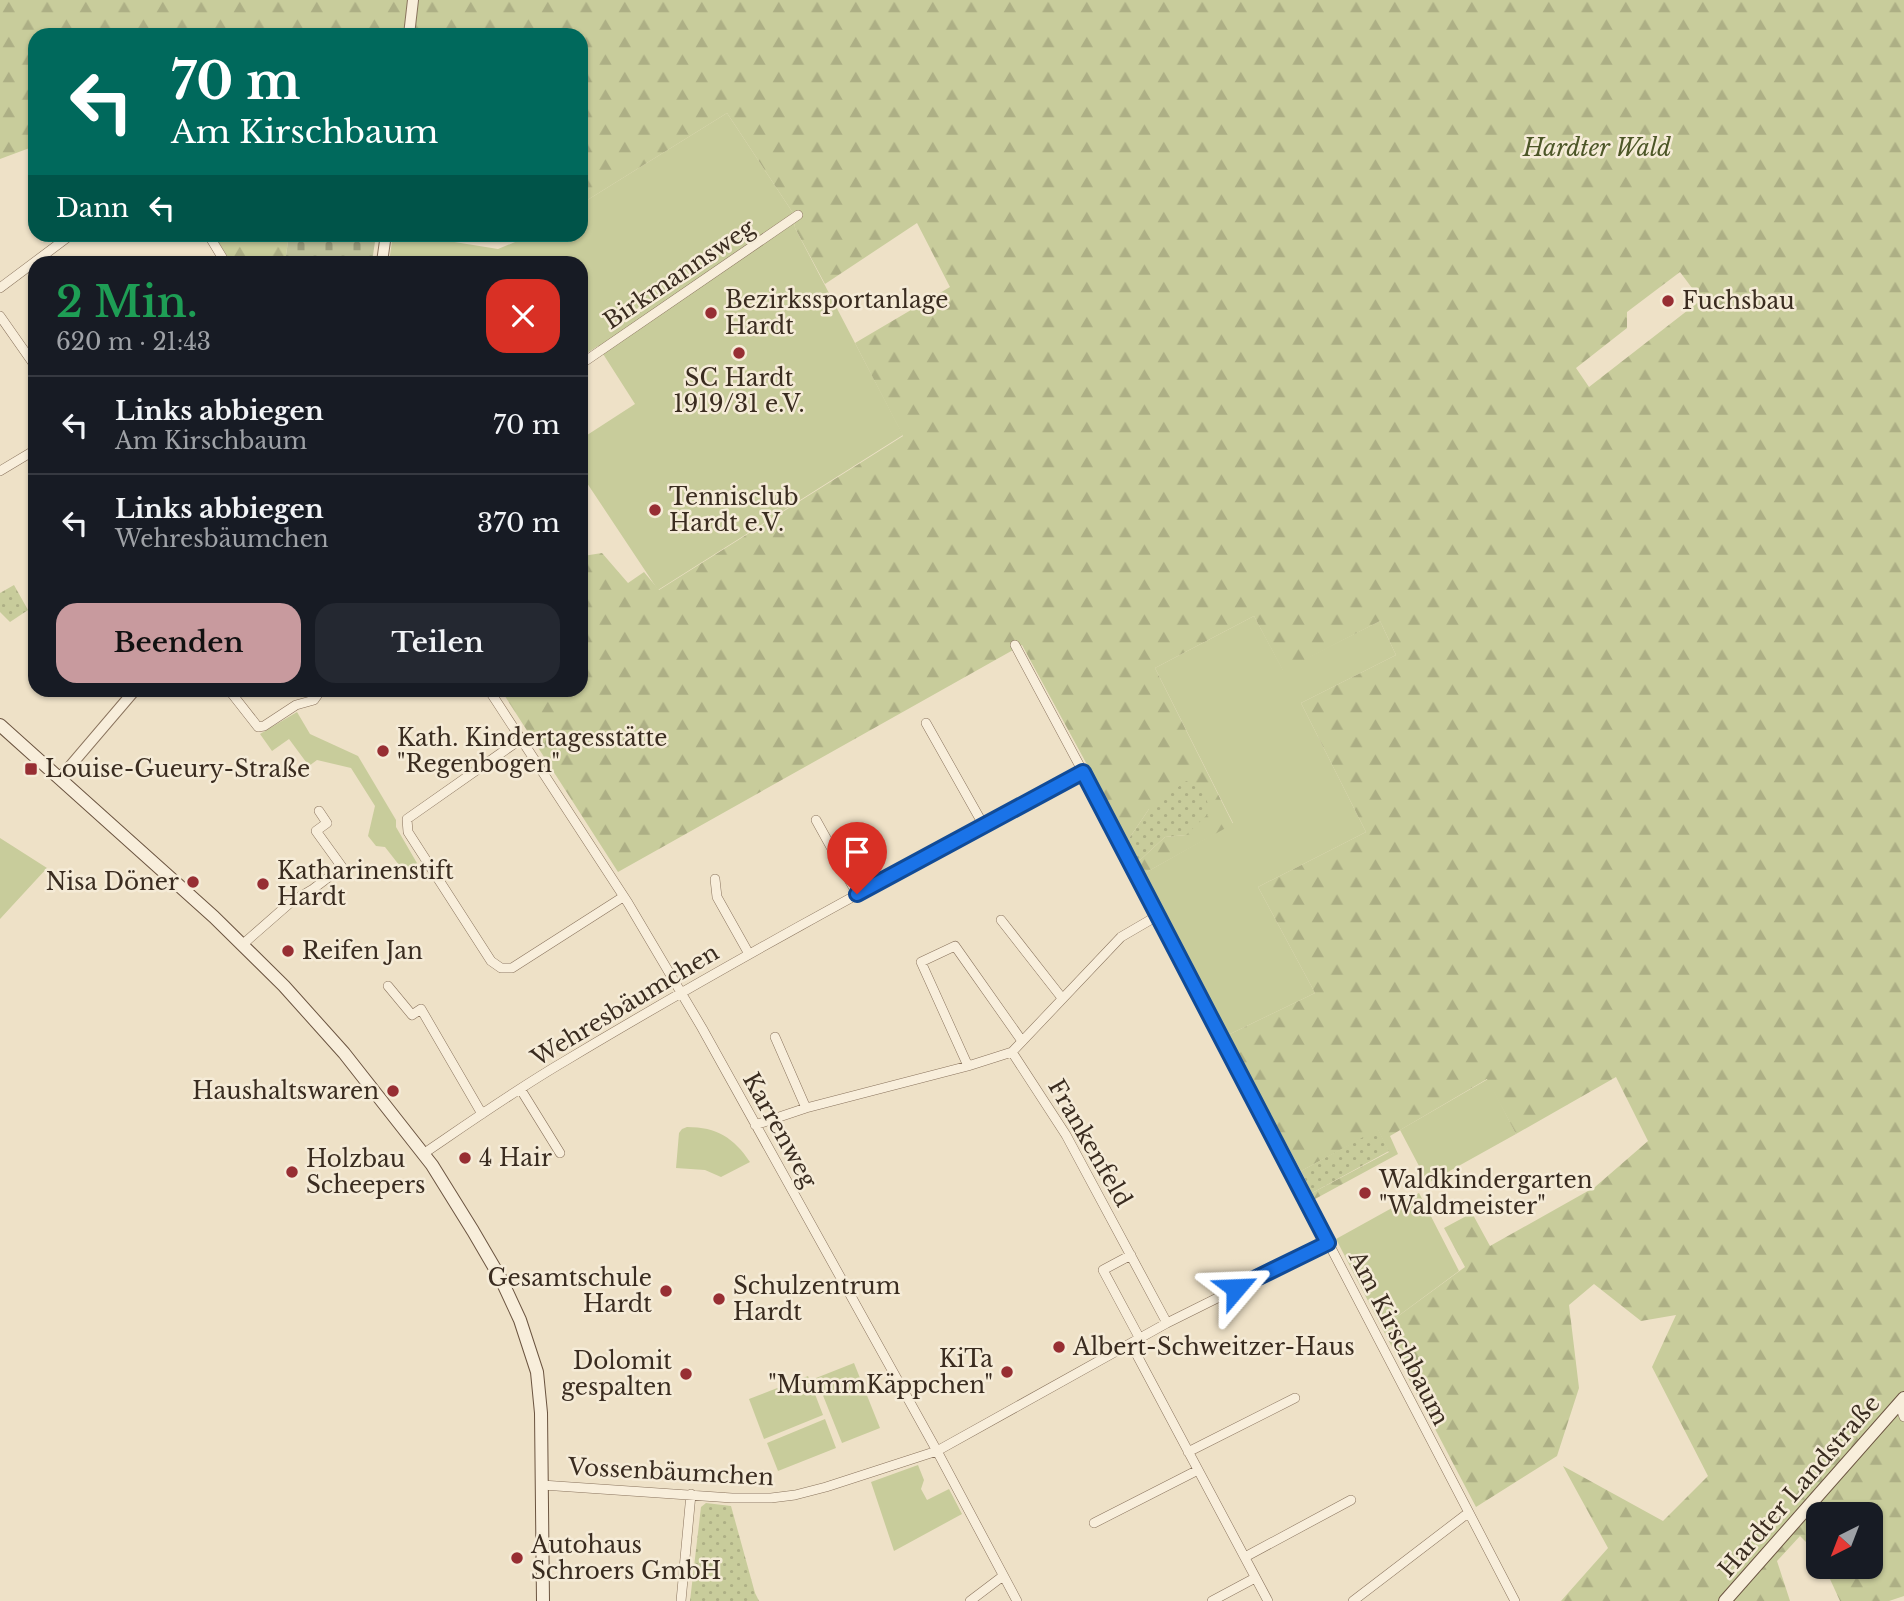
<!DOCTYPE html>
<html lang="de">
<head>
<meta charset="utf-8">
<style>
  body { margin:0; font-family:"Libre Baskerville",serif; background:#242831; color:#f1f3f6; height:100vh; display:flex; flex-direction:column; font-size:26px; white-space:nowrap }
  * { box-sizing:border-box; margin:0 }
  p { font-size:23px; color:#9ea1a6 }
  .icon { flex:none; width:38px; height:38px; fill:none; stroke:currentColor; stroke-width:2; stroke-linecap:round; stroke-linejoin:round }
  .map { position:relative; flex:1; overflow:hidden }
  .details { position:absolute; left:28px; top:256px; width:560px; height:441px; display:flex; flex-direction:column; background:#171b24; border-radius:21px; box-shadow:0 2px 5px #0004 }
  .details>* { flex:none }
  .banner { position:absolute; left:28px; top:28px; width:560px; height:214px; border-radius:21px; box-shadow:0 2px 5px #0004; background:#00695c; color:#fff; overflow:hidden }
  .needle { width:46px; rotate:222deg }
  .buttons { position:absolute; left:1806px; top:1502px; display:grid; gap:14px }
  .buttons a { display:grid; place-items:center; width:77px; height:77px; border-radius:14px; background:#171b24; box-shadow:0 2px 5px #0004; font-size:35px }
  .pin { position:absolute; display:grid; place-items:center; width:60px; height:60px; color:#fff; margin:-72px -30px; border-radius:50% 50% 50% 0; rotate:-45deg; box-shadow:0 0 7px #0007 }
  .pin .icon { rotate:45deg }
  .me { position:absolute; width:77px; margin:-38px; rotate:64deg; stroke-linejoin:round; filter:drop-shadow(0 0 5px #0008) }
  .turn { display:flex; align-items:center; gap:24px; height:147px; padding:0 28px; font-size:32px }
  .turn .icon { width:91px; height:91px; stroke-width:2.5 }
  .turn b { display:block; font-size:49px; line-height:60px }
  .then { display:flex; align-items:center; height:66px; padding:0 28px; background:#0003; gap:14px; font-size:26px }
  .round { display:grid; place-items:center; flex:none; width:74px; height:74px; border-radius:21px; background:#242831 }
  .summary { display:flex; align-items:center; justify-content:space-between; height:119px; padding:0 28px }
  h1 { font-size:42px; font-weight:600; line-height:52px; color:#1e9e55 }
  .cta { display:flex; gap:14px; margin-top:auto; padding:14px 28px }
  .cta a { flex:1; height:80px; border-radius:21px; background:#c89a9e; color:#111; font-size:28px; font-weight:600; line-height:80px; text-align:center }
  .cta a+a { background:#242831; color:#f1f3f6 }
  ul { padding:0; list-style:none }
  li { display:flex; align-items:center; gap:21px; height:98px; padding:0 28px; border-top:2px solid #363941 }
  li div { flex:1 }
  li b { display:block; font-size:26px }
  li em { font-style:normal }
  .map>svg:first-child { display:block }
</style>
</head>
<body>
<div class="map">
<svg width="1904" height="1601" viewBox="0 0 1904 1601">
  <defs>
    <pattern id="forest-firs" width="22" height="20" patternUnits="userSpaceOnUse" patternTransform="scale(1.75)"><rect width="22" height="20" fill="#c8cc9b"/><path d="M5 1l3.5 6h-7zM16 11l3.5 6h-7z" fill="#adaf85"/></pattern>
    <pattern id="cemetery-stones" width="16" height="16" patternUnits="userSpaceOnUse" patternTransform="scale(1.75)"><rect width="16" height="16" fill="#bec19a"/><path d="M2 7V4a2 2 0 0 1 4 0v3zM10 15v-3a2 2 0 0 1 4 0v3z" fill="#9b9d7d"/></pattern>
    <pattern id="park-dots" width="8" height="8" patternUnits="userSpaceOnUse" patternTransform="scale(1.75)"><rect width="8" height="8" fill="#c8cc9b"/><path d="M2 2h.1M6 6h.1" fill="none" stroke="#adaf85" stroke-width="1.8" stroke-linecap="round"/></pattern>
  </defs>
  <rect width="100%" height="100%" fill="#eee1c7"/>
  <path fill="#c8cc9b" d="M727,113L793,213L795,228L903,435L658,590L581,474V439L635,404L598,346L581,357V262H389L393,235H411L498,249L532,235L581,234V204Z
    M1254,616L1283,670L1380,621L1396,655L1301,703L1366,832L1258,887L1315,993L1228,1035L1145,873L1233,823L1155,668Z
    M297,712L310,734L358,756L396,820V827L421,870L410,879L385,847L376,846L368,836L375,806L351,768L317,760L309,766L289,739L272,751L260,734Z
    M0,838L47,868L0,919Z
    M1488,1079L1516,1134L1428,1183L1400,1130Z
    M687,1127C717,1127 734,1138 750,1162L721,1177L705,1170L676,1168L679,1133L682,1129Z
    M1419,1193L1459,1271L1382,1328L1336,1239Z
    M854,1363L880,1428L842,1443L816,1378Z
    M808,1376L823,1415L764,1439L749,1399Z
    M825,1419L836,1448L778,1471L767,1443Z
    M918,1465L924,1480L921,1489L927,1500L949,1489L962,1514L894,1551L871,1482Z"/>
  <path fill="url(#forest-firs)" fill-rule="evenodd" d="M0,0H1904V1596L1889,1601H1840L1824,1566H1871V1514H1818V1554L1800,1536L1777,1561L1790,1601H1561L1608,1548L1563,1466L1663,1521L1708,1476L1652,1367L1676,1315L1641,1321L1594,1284L1569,1305L1579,1388L1557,1456L1476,1507L1382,1328L1465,1267L1444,1228L1472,1213L1490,1246L1595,1187L1648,1141L1616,1077L1516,1134L1487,1079L1390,1136L1398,1154L1315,1199L1312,1193L1389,1152L1378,1130L1301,1171L1228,1035L1315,993L1258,887L1366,832L1301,703L1396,655L1380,621L1283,671L1254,616L1155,668L1233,824L1145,873L1139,861L1165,837L1186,835L1149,809L1128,840L1022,645L618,872L501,690H581V554L583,556L602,553L628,583L644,572L659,590L903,436L855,343L950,287L917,223L825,284L795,228L793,213L727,113L581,204V74L583,59L581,58V35H35V146L0,159ZM1680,272L1701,300L1589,387L1576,368L1627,328V312Z
    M214,235H289L285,262H231Z"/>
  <path fill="url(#cemetery-stones)" d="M289,235H376L372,262H285Z"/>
  <path fill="url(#park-dots)" d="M14,585L28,610L10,622L0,612V593Z
    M1186,781L1203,787L1210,812L1186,835L1165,837L1139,861L1128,840L1149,809Z
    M1378,1129L1389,1151L1312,1193L1301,1171Z
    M706,1503L731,1506L755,1593L759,1601H690L701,1507Z"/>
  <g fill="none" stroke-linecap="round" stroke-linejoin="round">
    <defs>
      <path id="minor" d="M208,234L225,262
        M0,288L72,234
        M0,316L35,366
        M581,364L798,215
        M0,471L35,450
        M1015,645L1083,772L1515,1601
        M229,690L258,727L264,726L296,705L314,700L321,690
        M489,690L628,903L702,1028L937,1451L1017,1601
        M926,723L984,826
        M521,739L407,819L408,832L491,961L501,968H512L623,897
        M816,820L857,894
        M715,879L717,897L749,954
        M1001,920L1062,998
        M242,945L291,902L313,889L342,867L316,831L327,823L319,811
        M388,986L412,1015L421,1009L482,1114
        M775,1037L806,1108
        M1012,1052L1066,1135L1167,1323
        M968,1066L921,962L955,946L1022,1041
        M521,1090L560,1153
        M755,1125L806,1108L968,1066L1012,1052L1121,937L1157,916
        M423,1154C470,1122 517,1089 565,1061C735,959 909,866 1083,772
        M1131,1255L1103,1270L1140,1339
        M1131,1344L1268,1601
        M1899,1403L1904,1417
        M1188,1452L1295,1398
        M542,1485L732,1498H771L795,1495L826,1487L937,1451L1167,1323L1328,1243
        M1094,1523L1198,1470
        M1245,1557L1351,1500
        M681,1601L691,1494
        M970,1601L1003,1576
        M1212,1601L1255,1578
        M1353,1601L1468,1513"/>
      <path id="tertiary" d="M409,35L413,0
        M382,262L386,234
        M60,778L135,690"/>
      <path id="secondary" d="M0,725L214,917L284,986L344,1053L432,1165L473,1231L501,1279L520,1320L537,1372L541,1413L543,1601
        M1725,1601L1904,1398"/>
    </defs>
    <use href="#minor" stroke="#89735d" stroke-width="10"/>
    <use href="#tertiary" stroke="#89735d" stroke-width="12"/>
    <use href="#secondary" stroke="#6b5440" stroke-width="14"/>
    <use href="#minor" stroke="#f8eedb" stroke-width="9"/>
    <use href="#tertiary" stroke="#f8eedb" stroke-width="10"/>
    <use href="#secondary" stroke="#f8eedb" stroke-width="12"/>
  </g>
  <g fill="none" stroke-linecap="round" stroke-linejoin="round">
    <defs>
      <path id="route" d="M857,894L1083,772L1328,1243L1236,1288"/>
    </defs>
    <use href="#route" stroke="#114b97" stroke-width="18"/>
    <use href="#route" stroke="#1a73e8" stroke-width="12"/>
  </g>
  <g fill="#972e33" stroke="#f5ebd7" stroke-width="2.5">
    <circle cx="1668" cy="301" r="7"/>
    <circle cx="711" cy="313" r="7"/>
    <circle cx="739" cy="353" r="7"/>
    <circle cx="655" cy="510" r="7"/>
    <circle cx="383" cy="751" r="7"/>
    <rect x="24" y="762" width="14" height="14" rx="3.5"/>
    <circle cx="193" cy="882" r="7"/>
    <circle cx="263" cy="884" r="7"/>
    <circle cx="288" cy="951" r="7"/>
    <circle cx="393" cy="1091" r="7"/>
    <circle cx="465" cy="1158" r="7"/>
    <circle cx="292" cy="1172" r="7"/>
    <circle cx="1365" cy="1193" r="7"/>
    <circle cx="666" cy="1291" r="7"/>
    <circle cx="719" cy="1299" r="7"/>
    <circle cx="1059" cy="1347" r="7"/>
    <circle cx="1007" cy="1372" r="7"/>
    <circle cx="686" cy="1374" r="7"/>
    <circle cx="517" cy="1558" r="7"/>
  </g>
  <g text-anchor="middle" stroke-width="5" stroke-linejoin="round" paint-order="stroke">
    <g font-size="23" font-style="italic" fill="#4c5627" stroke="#f5ebd7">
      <text x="1597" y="156">Hardter Wald</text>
    </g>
    <g font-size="23" fill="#3a2c20" stroke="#f5ebd7">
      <text transform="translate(679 274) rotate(-34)" y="8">Birkmannsweg</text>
      <text transform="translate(625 1005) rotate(-31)" y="8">Wehresbäumchen</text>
      <text transform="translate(780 1130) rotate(61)" y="8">Karrenweg</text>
      <text transform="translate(1090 1143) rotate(60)" y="8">Frankenfeld</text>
      <text transform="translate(1399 1338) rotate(63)" y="8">Am Kirschbaum</text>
      <text transform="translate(671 1472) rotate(3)" y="8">Vossenbäumchen</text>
      <text transform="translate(1799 1486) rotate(-49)" y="8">Hardter Landstraße</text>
    </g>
    <g font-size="23" fill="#3a2c20" stroke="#f5ebd7" text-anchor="start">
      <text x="725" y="308">Bezirkssportanlage<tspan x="725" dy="26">Hardt</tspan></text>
      <text x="1682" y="309">Fuchsbau</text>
      <text x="739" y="386" text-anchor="middle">SC Hardt<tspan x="739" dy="26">1919/31 e.V.</tspan></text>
      <text x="669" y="505">Tennisclub<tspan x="669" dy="26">Hardt e.V.</tspan></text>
      <text x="397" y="746">Kath. Kindertagesstätte<tspan x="397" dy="26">"Regenbogen"</tspan></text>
      <text x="45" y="777">Louise-Gueury-Straße</text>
      <text x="277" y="879">Katharinenstift<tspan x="277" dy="26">Hardt</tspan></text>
      <text x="179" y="890" text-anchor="end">Nisa Döner</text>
      <text x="302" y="959">Reifen Jan</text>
      <text x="379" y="1099" text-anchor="end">Haushaltswaren</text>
      <text x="479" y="1166">4 Hair</text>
      <text x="306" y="1167">Holzbau<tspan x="306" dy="26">Scheepers</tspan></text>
      <text x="1379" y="1188">Waldkindergarten<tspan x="1379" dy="26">"Waldmeister"</tspan></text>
      <text x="652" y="1286" text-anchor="end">Gesamtschule<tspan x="652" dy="26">Hardt</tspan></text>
      <text x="733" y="1294">Schulzentrum<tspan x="733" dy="26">Hardt</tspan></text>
      <text x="1073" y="1355">Albert-Schweitzer-Haus</text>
      <text x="993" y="1367" text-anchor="end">KiTa<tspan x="993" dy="26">"MummKäppchen"</tspan></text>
      <text x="672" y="1369" text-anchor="end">Dolomit<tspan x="672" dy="26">gespalten</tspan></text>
      <text x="531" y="1553">Autohaus<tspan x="531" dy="26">Schroers GmbH</tspan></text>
    </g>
  </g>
</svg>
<div class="buttons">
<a><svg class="needle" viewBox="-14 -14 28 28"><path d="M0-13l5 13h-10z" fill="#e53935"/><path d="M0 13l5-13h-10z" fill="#9ea1a6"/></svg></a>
</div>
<div class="pin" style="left:857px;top:894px;background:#d93025"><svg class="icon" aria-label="arrive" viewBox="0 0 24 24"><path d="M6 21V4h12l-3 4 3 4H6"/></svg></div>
<svg class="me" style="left:1236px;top:1288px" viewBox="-20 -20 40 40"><path d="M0-17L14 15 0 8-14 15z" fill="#1a73e8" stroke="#fff" stroke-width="4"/></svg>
<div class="banner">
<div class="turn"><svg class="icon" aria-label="left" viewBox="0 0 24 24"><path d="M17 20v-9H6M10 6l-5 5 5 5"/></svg><div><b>70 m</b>Am Kirschbaum</div></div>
<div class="then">Dann<svg class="icon" aria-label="left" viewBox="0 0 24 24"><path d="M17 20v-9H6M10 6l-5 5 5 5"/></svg></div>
</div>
<section class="details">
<div class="summary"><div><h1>2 Min.</h1><p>620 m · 21:43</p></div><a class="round" style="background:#d93025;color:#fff"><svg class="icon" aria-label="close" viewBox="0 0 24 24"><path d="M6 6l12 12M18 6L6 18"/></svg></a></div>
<ul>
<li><svg class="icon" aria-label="left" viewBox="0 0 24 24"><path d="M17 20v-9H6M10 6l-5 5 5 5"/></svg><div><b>Links abbiegen</b><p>Am Kirschbaum</p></div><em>70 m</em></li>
<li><svg class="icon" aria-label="left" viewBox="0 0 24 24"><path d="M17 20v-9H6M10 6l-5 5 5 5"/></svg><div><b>Links abbiegen</b><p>Wehresbäumchen</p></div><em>370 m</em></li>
</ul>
<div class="cta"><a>Beenden</a><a>Teilen</a></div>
</section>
</div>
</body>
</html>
